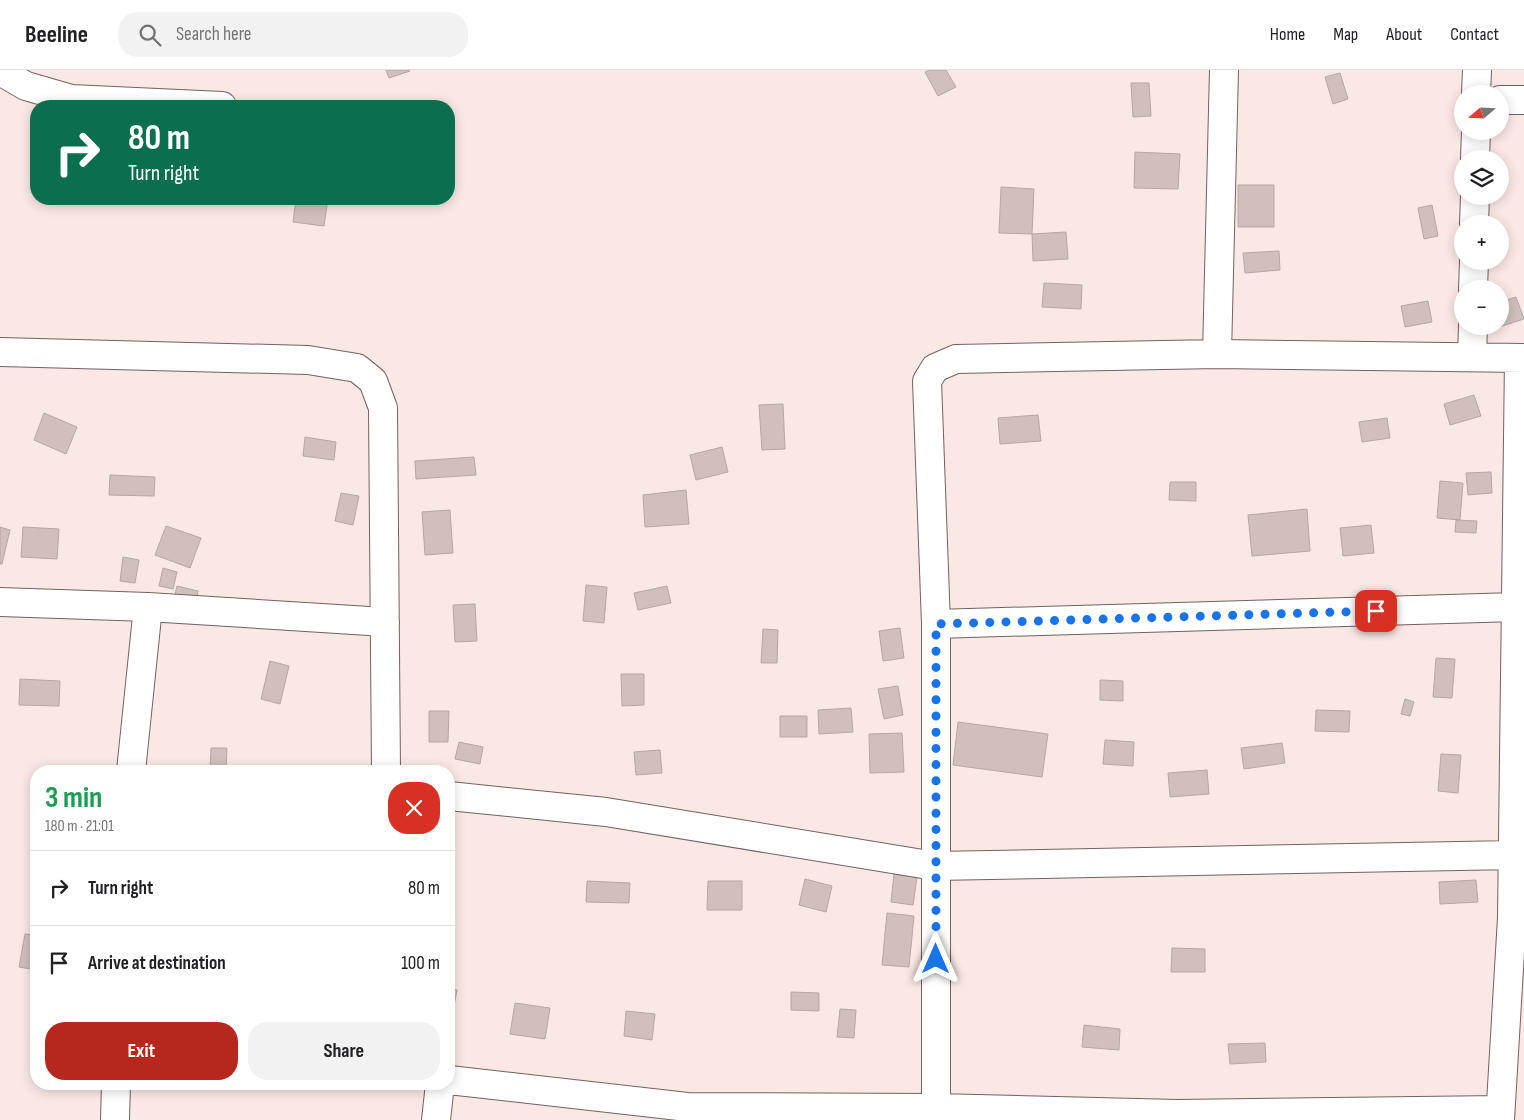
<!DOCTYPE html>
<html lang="en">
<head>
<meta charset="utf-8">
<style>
  body { margin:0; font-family:"Sofia Sans Condensed",sans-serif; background:#f2f2f2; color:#202124; height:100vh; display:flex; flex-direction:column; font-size:19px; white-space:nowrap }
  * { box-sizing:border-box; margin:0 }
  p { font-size:16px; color:#757577 }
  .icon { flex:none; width:28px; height:28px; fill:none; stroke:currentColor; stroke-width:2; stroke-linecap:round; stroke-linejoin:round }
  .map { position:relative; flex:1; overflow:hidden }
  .details { position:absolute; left:30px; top:695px; width:425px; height:325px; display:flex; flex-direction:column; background:#fff; border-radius:20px; box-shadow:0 2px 12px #0003 }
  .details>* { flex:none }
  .guide { position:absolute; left:30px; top:30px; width:425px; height:105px; border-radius:20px; box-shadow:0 2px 12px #0003; background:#0b6e4f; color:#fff; overflow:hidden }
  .needle { width:32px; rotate:251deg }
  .fabs { position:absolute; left:1454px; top:15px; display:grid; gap:10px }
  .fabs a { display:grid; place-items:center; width:55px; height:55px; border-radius:50%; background:#fff; box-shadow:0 2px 12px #0003; font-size:25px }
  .pin { position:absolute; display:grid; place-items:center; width:42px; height:42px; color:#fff; margin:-21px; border-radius:10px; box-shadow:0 2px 8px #0006 }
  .me { position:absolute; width:55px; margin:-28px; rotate:0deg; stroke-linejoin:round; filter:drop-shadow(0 0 4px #0008) }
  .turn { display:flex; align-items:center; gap:18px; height:105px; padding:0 15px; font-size:22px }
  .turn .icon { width:65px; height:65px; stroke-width:2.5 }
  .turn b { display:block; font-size:35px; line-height:42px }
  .round { display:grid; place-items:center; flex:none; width:52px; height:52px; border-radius:20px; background:#f2f2f2 }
  .overview { display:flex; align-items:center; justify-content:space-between; height:85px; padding:0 15px }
  h1 { font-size:30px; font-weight:700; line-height:38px; color:#1e9e55 }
  .button { display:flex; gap:10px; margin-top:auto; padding:10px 15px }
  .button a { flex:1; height:58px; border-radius:20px; background:#b6281e; color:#fff; font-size:20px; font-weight:700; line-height:58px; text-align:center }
  .button a+a { background:#f2f2f2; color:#202124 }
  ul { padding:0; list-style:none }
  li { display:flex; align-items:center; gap:15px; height:75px; padding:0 15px; border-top:1px solid #e0e0e0 }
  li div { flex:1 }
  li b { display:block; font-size:19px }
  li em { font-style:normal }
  header { display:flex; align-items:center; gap:30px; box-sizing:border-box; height:70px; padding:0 25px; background:#fff; border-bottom:1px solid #e0e0e0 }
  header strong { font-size:24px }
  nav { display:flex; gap:28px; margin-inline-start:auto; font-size:18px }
  .search { width:350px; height:45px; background:#f2f2f2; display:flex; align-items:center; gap:12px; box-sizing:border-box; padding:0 18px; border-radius:20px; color:#757577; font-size:19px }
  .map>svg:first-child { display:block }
</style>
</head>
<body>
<header>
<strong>Beeline</strong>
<div class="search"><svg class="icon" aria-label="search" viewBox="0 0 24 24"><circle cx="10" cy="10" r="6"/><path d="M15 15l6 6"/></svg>Search here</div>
<nav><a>Home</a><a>Map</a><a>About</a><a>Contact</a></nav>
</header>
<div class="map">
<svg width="1524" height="1050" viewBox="0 0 1524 1050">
  <rect width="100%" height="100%" fill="#fae8e4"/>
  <path fill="#d1bfbc" stroke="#b7a6a3" d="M386,0H409L410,1L389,8Z
    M929,0H946L956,17L938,26L925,2Z
    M1340,3L1348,29L1333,34L1325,7Z
    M1131,13H1149L1151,46L1133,47Z
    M1135,82L1180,84L1178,119L1134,118Z
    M1238,115H1274V157H1238Z
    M1001,117L1034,119L1032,164L999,163Z
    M296,129H328L324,156L293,152Z
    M1432,135L1438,166L1424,169L1418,138Z
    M1066,162L1068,189L1033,191L1032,164Z
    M1279,181L1280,200L1245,203L1243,183Z
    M1044,213L1082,215L1081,239L1042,237Z
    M1516,227L1524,249L1496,258L1495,256H1500V232Z
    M1428,231L1432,252L1405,257L1401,236Z
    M1474,325L1481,346L1450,355L1444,334Z
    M783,334L785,379L762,380L759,335Z
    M44,343L77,357L66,384L34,370Z
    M1038,345L1041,371L1000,374L998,348Z
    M1387,348L1390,368L1362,372L1359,352Z
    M305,367L336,372L334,390L303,386Z
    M722,377L728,402L696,410L690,385Z
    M474,387L476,405L416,409L415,391Z
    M1491,402L1492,423L1468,425L1466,403Z
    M110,405L155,407L154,426L109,425Z
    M1440,411L1463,413L1460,450L1437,448Z
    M1170,412H1196V431L1169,430Z
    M686,420L689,454L645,457L643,425Z
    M341,423L359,426L353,455L335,451Z
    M1307,439L1310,481L1252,486L1248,445Z
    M450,440L453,483L425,485L422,442Z
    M1456,450L1477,451L1476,463L1455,462Z
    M1371,455L1374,483L1343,486L1340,458Z
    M166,456L201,468L190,498L155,485Z
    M0,457L10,460L2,494H0Z
    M23,457L59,459L57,489L21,487Z
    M123,487L139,490L135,513L120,511Z
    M163,498L177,502L173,519L159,516Z
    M586,515L607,517L604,553L583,551Z
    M177,516L198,521L195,537L173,532Z
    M667,516L671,533L638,540L634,523Z
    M475,534L477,571L455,572L453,535Z
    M900,558L904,588L883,591L879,561Z
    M763,559L778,560L777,593H761Z
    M1436,588L1455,589L1452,628L1433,627Z
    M270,591L289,596L280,634L261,629Z
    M621,604H644V635L622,636Z
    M20,609L60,611L59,636L19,635Z
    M1100,610L1123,611V631L1100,630Z
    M898,616L903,645L884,649L878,619Z
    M1405,629L1414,632L1410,646L1401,644Z
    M851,638L853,662L819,664L818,640Z
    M1316,640L1350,641L1349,662L1315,661Z
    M429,641H449L448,672H429Z
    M780,646H807V667H780Z
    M958,652L1048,664L1042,707L953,695Z
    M902,663L904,702L870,703L869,664Z
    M1105,670L1134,672L1133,696L1103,694Z
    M459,672L483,677L480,694L455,689Z
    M1282,673L1285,693L1244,699L1241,678Z
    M211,678H227L226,701H210Z
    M660,680L662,703L636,705L634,682Z
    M1441,684L1461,685L1458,723L1438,721Z
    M1207,700L1209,724L1170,727L1168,703Z
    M894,804L917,807L913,835L891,832Z
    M805,809L832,816L826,842L799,835Z
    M1476,810L1478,832L1440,834L1439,812Z
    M587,811L630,813L629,833L586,832Z
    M708,811H742V840H707Z
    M887,843L914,846L909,897L882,895Z
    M25,864L36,865V900L19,897Z
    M1172,878L1205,879V902H1171Z
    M449,918L457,920L451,952L449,951Z
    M791,922L819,923V941L791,940Z
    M515,933L550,938L545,969L510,964Z
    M840,939L856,940L854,968L837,967Z
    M626,941L655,944L652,970L624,966Z
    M1084,955L1120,959L1119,980L1082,977Z
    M1265,973L1266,992L1230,994L1228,974Z"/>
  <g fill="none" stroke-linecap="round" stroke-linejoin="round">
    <defs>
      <path id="minor" d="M0,1L26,16L71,29L222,36
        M1476,24L1477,0
        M1500,30H1524
        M1475,89L1476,61
        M1474,154L1475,126
        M1473,219L1474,191
        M0,282L308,290L357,298L373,311L383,338L386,701
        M1217,284L1224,0
        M1472,287L1473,256
        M0,532L148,537L385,552
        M936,554L1516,537
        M131,701L148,537
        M449,726L606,742L935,796L1512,785
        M449,1010L687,1037L936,1038L1177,1044L1500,1040
        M115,1050L116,1014
        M436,1050L440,1014
        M936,1050V554L927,311L935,298L956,289L1217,284L1524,288
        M1500,1050L1512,848L1519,288"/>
    </defs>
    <use href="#minor" stroke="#726260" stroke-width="30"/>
    <use href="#minor" stroke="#fff" stroke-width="28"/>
  </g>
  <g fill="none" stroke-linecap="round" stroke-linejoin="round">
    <path stroke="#1a73e8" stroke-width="9" stroke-dasharray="0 16.2" d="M936,889V554L1376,541"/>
  </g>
</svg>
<div class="fabs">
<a><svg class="needle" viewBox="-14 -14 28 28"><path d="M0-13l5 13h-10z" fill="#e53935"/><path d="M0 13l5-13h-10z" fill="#757577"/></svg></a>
<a><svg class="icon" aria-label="layers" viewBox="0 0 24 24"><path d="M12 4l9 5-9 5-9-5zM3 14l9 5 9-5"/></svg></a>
<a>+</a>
<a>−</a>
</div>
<div class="pin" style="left:1376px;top:541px;background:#d93025"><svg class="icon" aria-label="arrive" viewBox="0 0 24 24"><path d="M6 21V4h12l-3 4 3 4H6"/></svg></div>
<svg class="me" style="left:936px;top:889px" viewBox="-20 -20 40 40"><path d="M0-17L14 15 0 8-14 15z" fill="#1a73e8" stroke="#fff" stroke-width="4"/></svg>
<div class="guide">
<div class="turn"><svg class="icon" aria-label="right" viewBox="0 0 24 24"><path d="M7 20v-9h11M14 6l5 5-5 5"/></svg><div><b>80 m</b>Turn right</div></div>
</div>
<section class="details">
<div class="overview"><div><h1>3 min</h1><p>180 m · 21:01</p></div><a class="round" style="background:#d93025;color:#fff"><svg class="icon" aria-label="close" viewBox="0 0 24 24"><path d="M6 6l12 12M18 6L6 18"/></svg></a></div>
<ul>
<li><svg class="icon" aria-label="right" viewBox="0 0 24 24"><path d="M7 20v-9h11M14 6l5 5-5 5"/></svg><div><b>Turn right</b></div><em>80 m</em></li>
<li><svg class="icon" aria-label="arrive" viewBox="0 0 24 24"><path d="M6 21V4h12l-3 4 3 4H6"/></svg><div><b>Arrive at destination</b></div><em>100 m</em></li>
</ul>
<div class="button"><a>Exit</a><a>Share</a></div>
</section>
</div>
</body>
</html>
